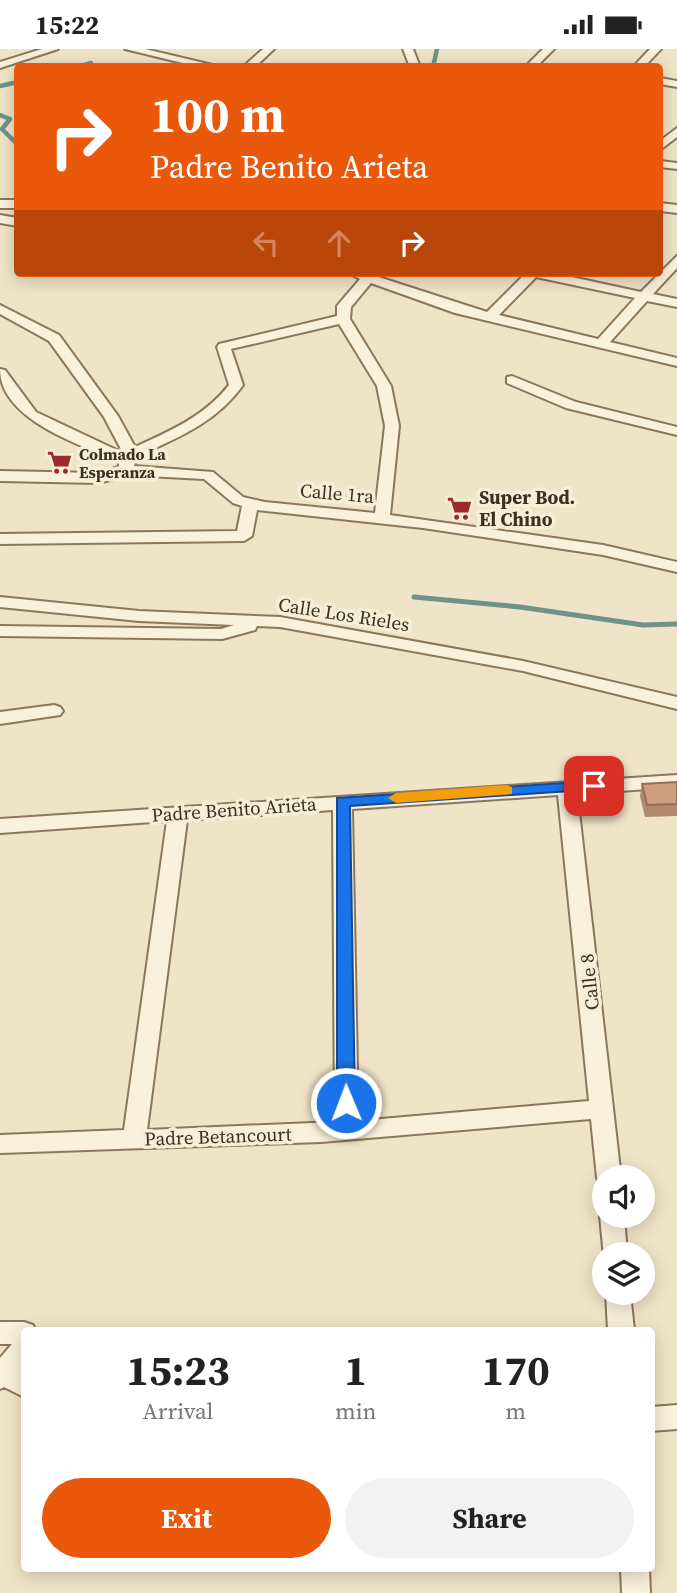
<!DOCTYPE html>
<html lang="en">
<head>
<meta charset="utf-8">
<style>
  body { margin:0; font-family:"Source Serif 4",serif; background:#f2f2f2; color:#222; height:100vh; display:flex; flex-direction:column; font-size:26px; white-space:nowrap }
  * { box-sizing:border-box; margin:0 }
  p { font-size:23px; color:#767676 }
  .icon { flex:none; width:38px; height:38px; fill:none; stroke:currentColor; stroke-width:2; stroke-linecap:round; stroke-linejoin:round }
  .map { position:relative; flex:1; overflow:hidden }
  .sheet { position:absolute; left:21px; top:1278px; width:634px; height:245px; display:flex; flex-direction:column; background:#fff; border-radius:7px; box-shadow:0 4px 18px #0003 }
  .sheet>* { flex:none }
  .banner { position:absolute; left:14px; top:14px; width:649px; height:214px; border-radius:7px; box-shadow:0 4px 18px #0003; background:#ea580c; color:#fff; overflow:hidden }
  .controls { position:absolute; left:592px; top:1116px; display:grid; gap:14px }
  .controls a { display:grid; place-items:center; width:63px; height:63px; border-radius:50%; background:#fff; box-shadow:0 4px 18px #0003; font-size:35px }
  .pin { position:absolute; display:grid; place-items:center; width:60px; height:60px; color:#fff; margin:-30px; border-radius:14px; box-shadow:0 4px 10px #0006 }
  .me { position:absolute; width:77px; margin:-38px; rotate:359deg; stroke-linejoin:round; filter:drop-shadow(0 0 5px #0008) }
  .turn { display:flex; align-items:center; gap:24px; height:147px; padding:0 21px; font-size:32px }
  .turn .icon { width:91px; height:91px; stroke-width:2.5 }
  .turn b { display:block; font-size:49px; line-height:60px }
  .lanes { display:flex; align-items:center; height:66px; padding:0 21px; background:#0003; justify-content:center; gap:35px; direction:ltr }
  .lanes .off { opacity:.35 }
  .eta { display:flex; justify-content:space-evenly; align-items:center; height:119px; text-align:center }
  .eta b { font-size:42px; font-weight:700; line-height:49px }
  .action { display:flex; gap:14px; margin-top:auto; padding:14px 21px }
  .action a { flex:1; height:80px; border-radius:42px; background:#ea580c; color:#fff; font-size:28px; font-weight:700; line-height:80px; text-align:center }
  .action a+a { background:#f2f2f2; color:#222 }
  .status { display:flex; justify-content:space-between; align-items:center; height:49px; padding:0 35px; background:#fff; direction:ltr }
  .status svg { height:19px; fill:currentColor }
  .map>svg:first-child { display:block }
</style>
</head>
<body>
<div class="status"><b>15:22</b><svg viewBox="0 0 49 12"><path d="M0 12V9h3v3zM5 12V6h3v6zM10 12V3h3v9zM15 12V0h3v12zM26 1h20v11H26zM47 4h2v5h-2z"/></svg></div>
<div class="map">
<svg width="677" height="1544" viewBox="0 0 677 1544">
  <rect width="100%" height="100%" fill="#f0e4c8"/>
  <g fill="none" stroke-linecap="round" stroke-linejoin="round">
    <path stroke="#6f938a" stroke-width="4.5" d="M77,18L91,14
      M433,18L437,0
      M0,37L18,33
      M0,66L10,70L2,80L18,96"/>
    <path stroke="#6f938a" stroke-width="5" d="M414,548L520,558L643,576L677,575"/>
    <defs>
      <path id="minor" d="M42,0H58L0,19V13Z
        M125,0H145L221,18H199Z
        M263,0H274L255,18H243Z
        M403,0H413L420,18H410Z
        M543,0H554L536,18H525Z
        M650,0H661L644,18H633Z
        M660,29L677,32V38L660,35Z
        M677,79V88L660,101V92Z
        M660,112L677,114V120L660,118Z
        M0,151H18V159H0Z
        M660,154L677,156V164L660,162Z
        M0,166L18,169V177L0,174Z
        M677,207V219L653,245L677,250V258L647,252L610,293L677,309V317L455,264L371,234L351,258L350,270L391,337L399,377L390,466L603,496L677,513V523L603,506L423,479L257,461L252,487L244,492L0,495V485L237,482L242,457L233,454L204,430L128,426L99,434L0,432V422L98,424L119,418V413C80,395 0,371 0,320L5,321L36,363L123,404L104,368L49,292L0,265V256L59,286L118,367L135,398C170,382 205,367 229,336L217,298L219,295L337,267V257L360,230L348,224H366L487,263L526,224H553L641,243ZM536,228L635,249L598,290L499,266ZM339,275L377,337L385,377L375,464L265,453L243,448L213,423L134,417L136,408C177,389 216,374 243,336L231,300Z
        M512,327L576,353L677,378V386L566,359L507,334V328Z
        M0,548L139,562L280,568L523,612L677,648V660L523,622L280,578L257,577L255,581L222,590L0,587V577L221,580L234,576L139,572L0,558Z
        M54,656L60,658L63,662L60,666L0,675V663Z
        M677,726V738L577,745L621,1129H604V1137L601,1136L597,1129L591,1070L321,1093L0,1104V1086L124,1081L167,772L0,784V770ZM558,746L589,1052L358,1072L352,760ZM333,761L335,1073L147,1081L187,771Z
        M604,1160V1167H624L627,1206L604,1208L600,1167Z
        M606,1244H630L634,1281H608Z
        M0,1273H24L33,1276L35,1281H24V1348L4,1338L0,1340V1309L12,1295H0Z
        M677,1356V1380L651,1382V1358Z
        M621,1519H649L650,1544H622Z"/>
    </defs>
    <use href="#minor" stroke="#8d765c" stroke-width="4"/>
    <use href="#minor" fill="#faf1dc" fill-rule="evenodd"/>
  </g>
  <path fill="#b2896c" d="M677,733V767L645,768L640,747L642,735Z"/>
  <path fill="#cf9f7d" stroke="#916f58" stroke-width="2" d="M677,733V755L647,756L642,735Z"/>
  <path fill="#1a73e8" stroke="#114b97" stroke-width="2" d="M594,732L600,733V740L350,757L355,1054L353,1059H340L337,1054V749Z"/>
  <path fill="#f59e0b" d="M506,736L512,738V745L396,754L388,749L396,744Z"/>
  <defs>
    <symbol id="supermarket-bare" viewBox="-9 -9 18 18"><path d="M-6-5.5h2.5l.6 2H6L4.5 2H-2.5L-4.4-4H-6ZM-1.5 3.2a1.3 1.3 0 1 0 .1 0ZM3 3.2a1.3 1.3 0 1 0 .1 0Z" fill="#9e2a2b" stroke="#f7eed8" stroke-width="2.5" paint-order="stroke"/></symbol>
  </defs>
  <g fill-rule="evenodd">
    <use href="#supermarket-bare" x="42" y="396" width="35" height="35"/>
    <use href="#supermarket-bare" x="442" y="442" width="35" height="35"/>
  </g>
  <g text-anchor="middle" stroke-width="7" stroke-linejoin="round" paint-order="stroke">
    <g font-size="16" font-weight="bold" fill="#3d2e20" stroke="#f7eed8" text-anchor="start">
      <text x="79" y="411">Colmado La<tspan x="79" dy="18">Esperanza</tspan></text>
    </g>
    <g font-size="19" fill="#3d2e20" stroke="#f7eed8">
      <text transform="translate(337 444) rotate(5)" y="7">Calle 1ra</text>
      <text transform="translate(344 565) rotate(9)" y="7">Calle Los Rieles</text>
      <text transform="translate(234 760) rotate(-4)" y="7">Padre Benito Arieta</text>
      <text transform="translate(589 933) rotate(-96)" y="7">Calle 8</text>
      <text transform="translate(218 1087) rotate(-2)" y="7">Padre Betancourt</text>
    </g>
    <g font-size="19" font-weight="bold" fill="#3d2e20" stroke="#f7eed8" text-anchor="start">
      <text x="479" y="455">Super Bod.<tspan x="479" dy="22">El Chino</tspan></text>
    </g>
  </g>
</svg>
<div class="controls">
<a><svg class="icon" aria-label="sound" viewBox="0 0 24 24"><path d="M4 9h4l5-4v14l-5-4H4zM17 9q2 3 0 6"/></svg></a>
<a><svg class="icon" aria-label="layers" viewBox="0 0 24 24"><path d="M12 4l9 5-9 5-9-5zM3 14l9 5 9-5"/></svg></a>
</div>
<div class="pin" style="left:594px;top:737px;background:#d93025"><svg class="icon" aria-label="arrive" viewBox="0 0 24 24"><path d="M6 21V4h12l-3 4 3 4H6"/></svg></div>
<svg class="me" style="left:346px;top:1054px" viewBox="-20 -20 40 40"><circle r="17" fill="#1a73e8" stroke="#fff" stroke-width="3"/><path d="M0-11L8 9 0 5-8 9z" fill="#fff"/></svg>
<div class="banner">
<div class="turn"><svg class="icon" aria-label="right" viewBox="0 0 24 24"><path d="M7 20v-9h11M14 6l5 5-5 5"/></svg><div><b>100 m</b>Padre Benito Arieta</div></div>
<div class="lanes"><svg class="icon off" aria-label="left" viewBox="0 0 24 24"><path d="M17 20v-9H6M10 6l-5 5 5 5"/></svg><svg class="icon off" aria-label="ahead" viewBox="0 0 24 24"><path d="M12 20V5M6 11l6-6 6 6"/></svg><svg class="icon" aria-label="right" viewBox="0 0 24 24"><path d="M7 20v-9h11M14 6l5 5-5 5"/></svg></div>
</div>
<section class="sheet">
<div class="eta">
<div><b>15:23</b><p>Arrival</p></div>
<div><b>1</b><p>min</p></div>
<div><b>170</b><p>m</p></div>
</div>
<div class="action"><a>Exit</a><a>Share</a></div>
</section>
</div>
</body>
</html>
